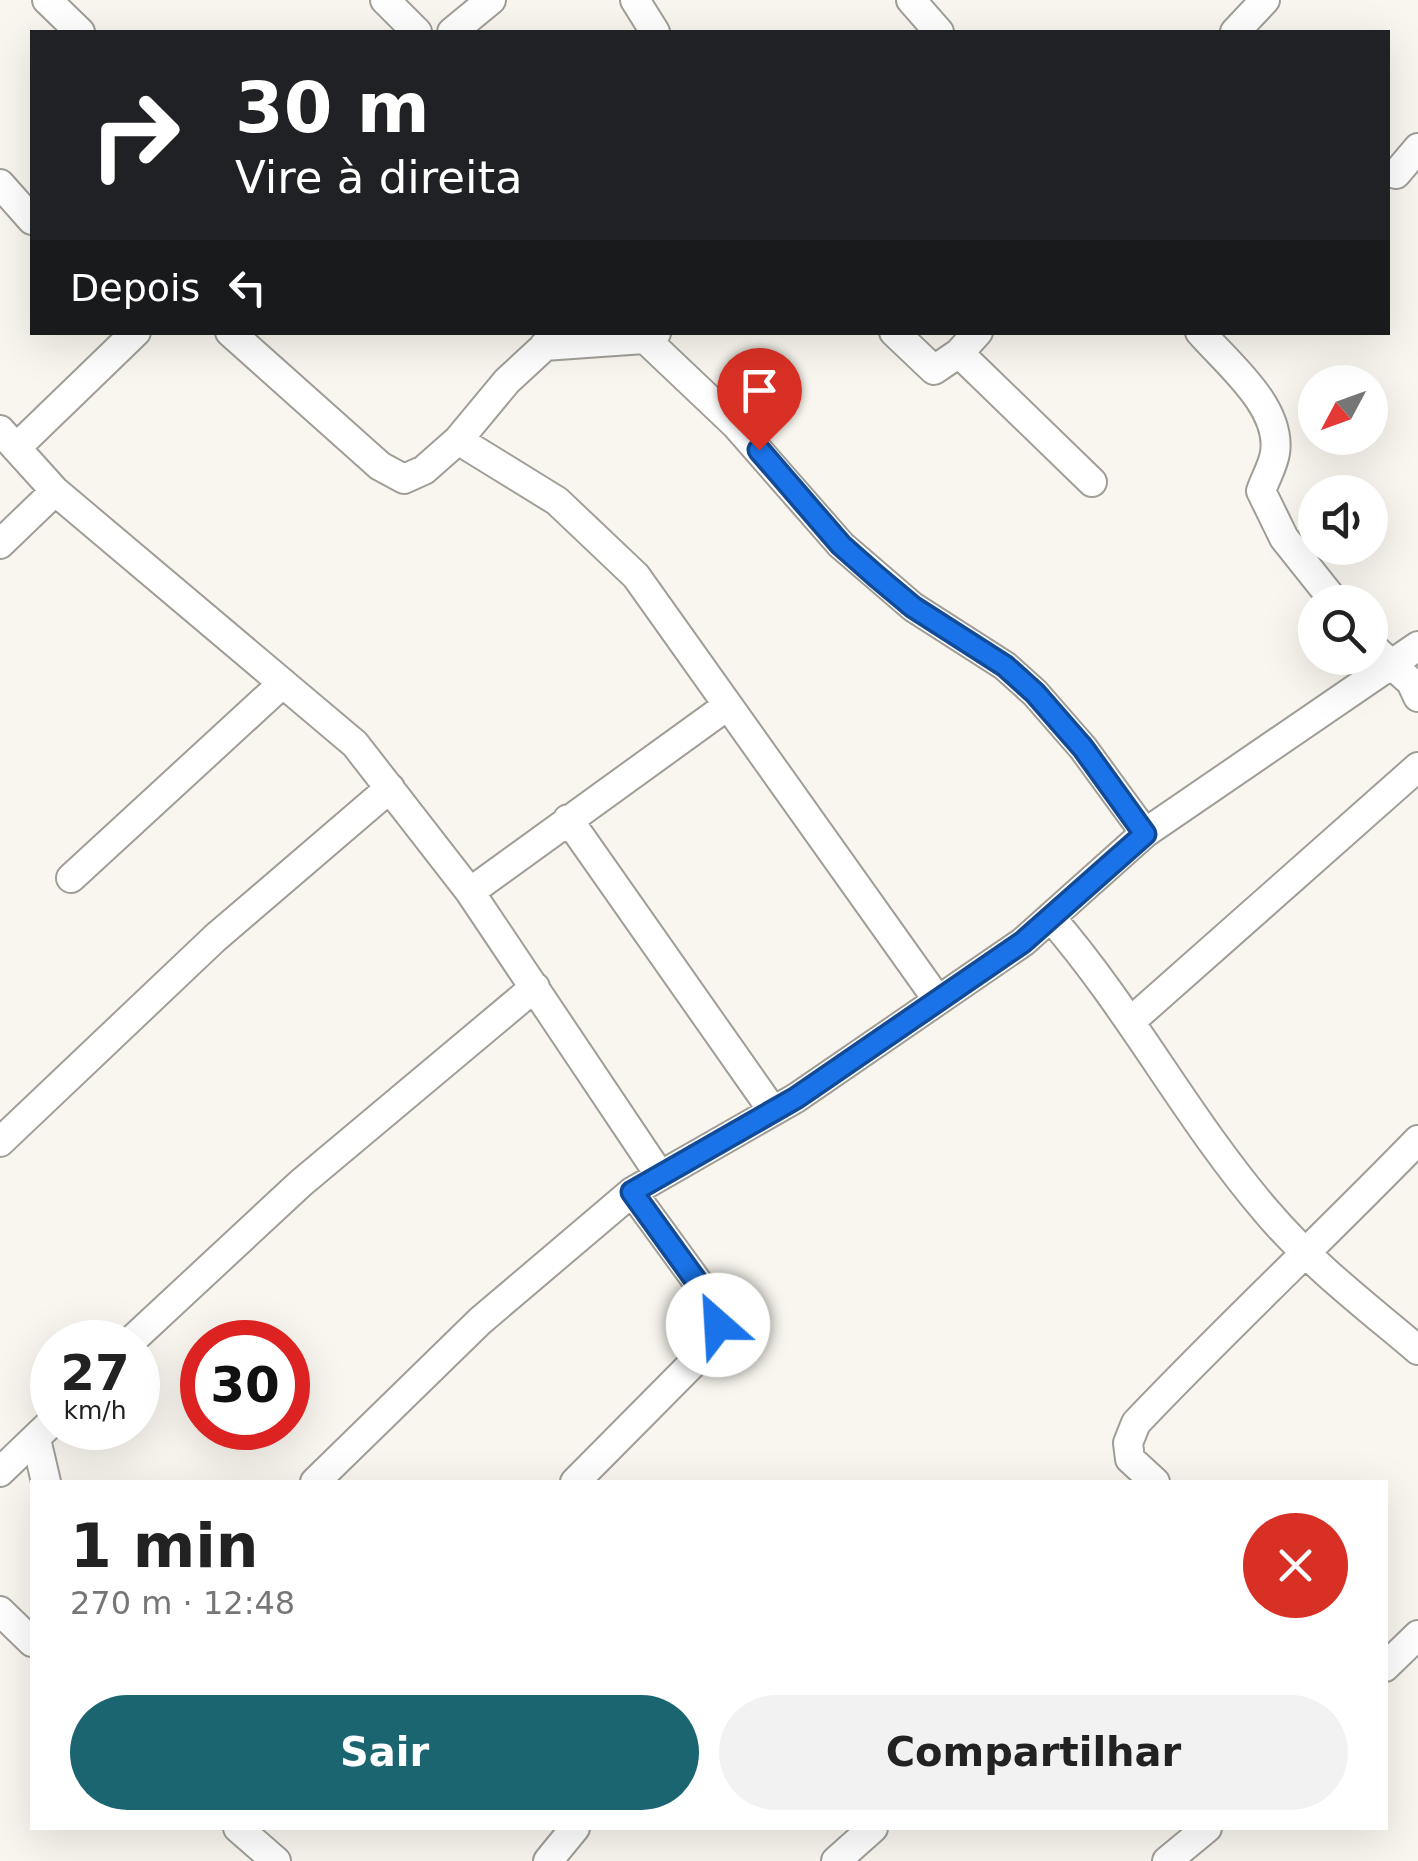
<!DOCTYPE html>
<html lang="pt">
<head>
<meta charset="utf-8">
<style>
  body { margin:0; font-family:"DejaVu Sans",sans-serif; background:#f2f2f2; color:#222; height:100vh; display:flex; flex-direction:column; font-size:38px; white-space:nowrap }
  * { box-sizing:border-box; margin:0 }
  p { font-size:32px; color:#767676 }
  .icon { flex:none; width:55px; height:55px; fill:none; stroke:currentColor; stroke-width:2; stroke-linecap:round; stroke-linejoin:round }
  .map { position:relative; flex:1; overflow:hidden }
  .side { position:absolute; left:30px; top:1480px; width:1358px; height:350px; display:flex; flex-direction:column; background:#fff; border-radius:0px; box-shadow:0 10px 40px #0002 }
  .side>* { flex:none }
  .hud { position:absolute; left:30px; top:30px; width:1360px; height:305px; border-radius:0px; box-shadow:0 10px 40px #0002; background:#202124; color:#fff; overflow:hidden }
  .needle { width:65px; rotate:229deg }
  .fabs { position:absolute; left:1298px; top:365px; display:grid; gap:20px }
  .fabs a { display:grid; place-items:center; width:90px; height:90px; border-radius:50%; background:#fff; box-shadow:0 10px 40px #0002; font-size:50px }
  .speed { position:absolute; left:30px; top:1320px; display:flex; gap:20px; font-size:50px; font-weight:700; text-align:center }
  .speed>* { display:grid; place-content:center; width:130px; height:130px; border-radius:50%; background:#fff; box-shadow:0 10px 40px #0002; line-height:1 }
  .speed small { font-size:25px; font-weight:400 }
  .speed .limit { border:15px solid #d22; background:#fff; color:#111 }
  .pin { position:absolute; display:grid; place-items:center; width:85px; height:85px; color:#fff; margin:-102px -42px; border-radius:50% 50% 50% 0; rotate:-45deg; box-shadow:0 0 10px #0007 }
  .pin .icon { rotate:45deg }
  .me { position:absolute; width:110px; margin:-55px; rotate:334deg; stroke-linejoin:round; filter:drop-shadow(0 0 8px #0008) }
  .turn { display:flex; align-items:center; gap:35px; height:210px; padding:0 40px; font-size:45px }
  .turn .icon { width:130px; height:130px; stroke-width:2.5 }
  .turn b { display:block; font-size:70px; line-height:85px }
  .then { display:flex; align-items:center; height:95px; padding:0 40px; background:#0003; gap:20px; font-size:38px }
  .round { display:grid; place-items:center; flex:none; width:105px; height:105px; border-radius:52px; background:#f2f2f2 }
  .head { display:flex; align-items:center; justify-content:space-between; height:170px; padding:0 40px }
  h1 { font-size:60px; font-weight:700; line-height:75px }
  .action { display:flex; gap:20px; margin-top:auto; padding:20px 40px }
  .action a { flex:1; height:115px; border-radius:60px; background:#1b6571; color:#fff; font-size:40px; font-weight:700; line-height:115px; text-align:center }
  .action a+a { background:#f2f2f2; color:#222 }
  .map>svg:first-child { display:block }
</style>
</head>
<body>
<div class="map">
<svg width="1418" height="1861" viewBox="0 0 1418 1861">
  <rect width="100%" height="100%" fill="#f8f6ee"/>
  <g fill="none" stroke-linecap="round" stroke-linejoin="round">
    <defs>
      <path id="minor" d="M47,0L80,32
        M385,0L417,32
        M635,0L655,32
        M911,0L939,32
        M452,32L491,0
        M1235,32L1265,0
        M1396,174L1418,148
        M0,184L32,220
        M230,332L380,466L404,479L424,470L458,440L557,501L636,576L937,999
        M638,332L736,425L841,545L913,607L1005,666L1035,693L1083,748L1145,833
        M894,332L934,370L959,353
        M978,332L959,353L1092,482
        M1200,332C1228,364 1282,407 1275,453C1273,466 1265,479 1261,491L1284,538L1335,602
        M544,346L644,339L656,333
        M0,430L55,491L355,744L470,892L659,1174
        M458,440L507,381L560,332
        M16,448L136,332
        M0,544L55,491
        M1370,645L1411,682L1418,697
        M568,819L773,1111
        M71,878L283,683
        M470,892L727,706
        M1051,918C1131,1010 1187,1119 1267,1212C1311,1264 1366,1306 1418,1350
        M1130,1022L1418,767
        M0,1142L215,938L390,788
        M130,1342L301,1183L535,987
        M36,1439L46,1482
        M0,1472L52,1422
        M315,1482L480,1321L632,1192L796,1098L1023,942L1145,833L1418,646
        M575,1482L702,1354L718,1325L710,1299L632,1192
        M1155,1482L1130,1459L1128,1443L1136,1423C1228,1326 1325,1236 1418,1140
        M0,1611L32,1642
        M1385,1667L1418,1635
        M238,1828L276,1861
        M548,1861L575,1828
        M836,1861L873,1828
        M1167,1861L1207,1828"/>
    </defs>
    <use href="#minor" stroke="#a09e97" stroke-width="32"/>
    <use href="#minor" stroke="#fff" stroke-width="28"/>
  </g>
  <g fill="none" stroke-linecap="round" stroke-linejoin="round">
    <defs>
      <path id="route" d="M718,1325L710,1300L632,1192L796,1098L1023,942L1145,834L1083,748L1035,693L1005,666L913,607L876,576L841,545L759,450"/>
    </defs>
    <use href="#route" stroke="#114b97" stroke-width="25"/>
    <use href="#route" stroke="#1a73e8" stroke-width="18"/>
  </g>
</svg>
<div class="fabs">
<a><svg class="needle" viewBox="-14 -14 28 28"><path d="M0-13l5 13h-10z" fill="#e53935"/><path d="M0 13l5-13h-10z" fill="#767676"/></svg></a>
<a><svg class="icon" aria-label="sound" viewBox="0 0 24 24"><path d="M4 9h4l5-4v14l-5-4H4zM17 9q2 3 0 6"/></svg></a>
<a><svg class="icon" aria-label="search" viewBox="0 0 24 24"><circle cx="10" cy="10" r="6"/><path d="M15 15l6 6"/></svg></a>
</div>
<div class="speed"><div>27<small>km/h</small></div><div class="limit">30</div></div>
<div class="pin" style="left:759px;top:450px;background:#d93025"><svg class="icon" aria-label="arrive" viewBox="0 0 24 24"><path d="M6 21V4h12l-3 4 3 4H6"/></svg></div>
<svg class="me" style="left:718px;top:1325px" viewBox="-20 -20 40 40"><circle r="19" fill="#fff"/><path d="M0-13L10 11 0 6-10 11z" fill="#1a73e8"/></svg>
<div class="hud">
<div class="turn"><svg class="icon" aria-label="right" viewBox="0 0 24 24"><path d="M7 20v-9h11M14 6l5 5-5 5"/></svg><div><b>30 m</b>Vire à direita</div></div>
<div class="then">Depois<svg class="icon" aria-label="left" viewBox="0 0 24 24"><path d="M17 20v-9H6M10 6l-5 5 5 5"/></svg></div>
</div>
<section class="side">
<div class="head"><div><h1>1 min</h1><p>270 m · 12:48</p></div><a class="round" style="background:#d93025;color:#fff"><svg class="icon" aria-label="close" viewBox="0 0 24 24"><path d="M6 6l12 12M18 6L6 18"/></svg></a></div>
<div class="action"><a>Sair</a><a>Compartilhar</a></div>
</section>
</div>
</body>
</html>
